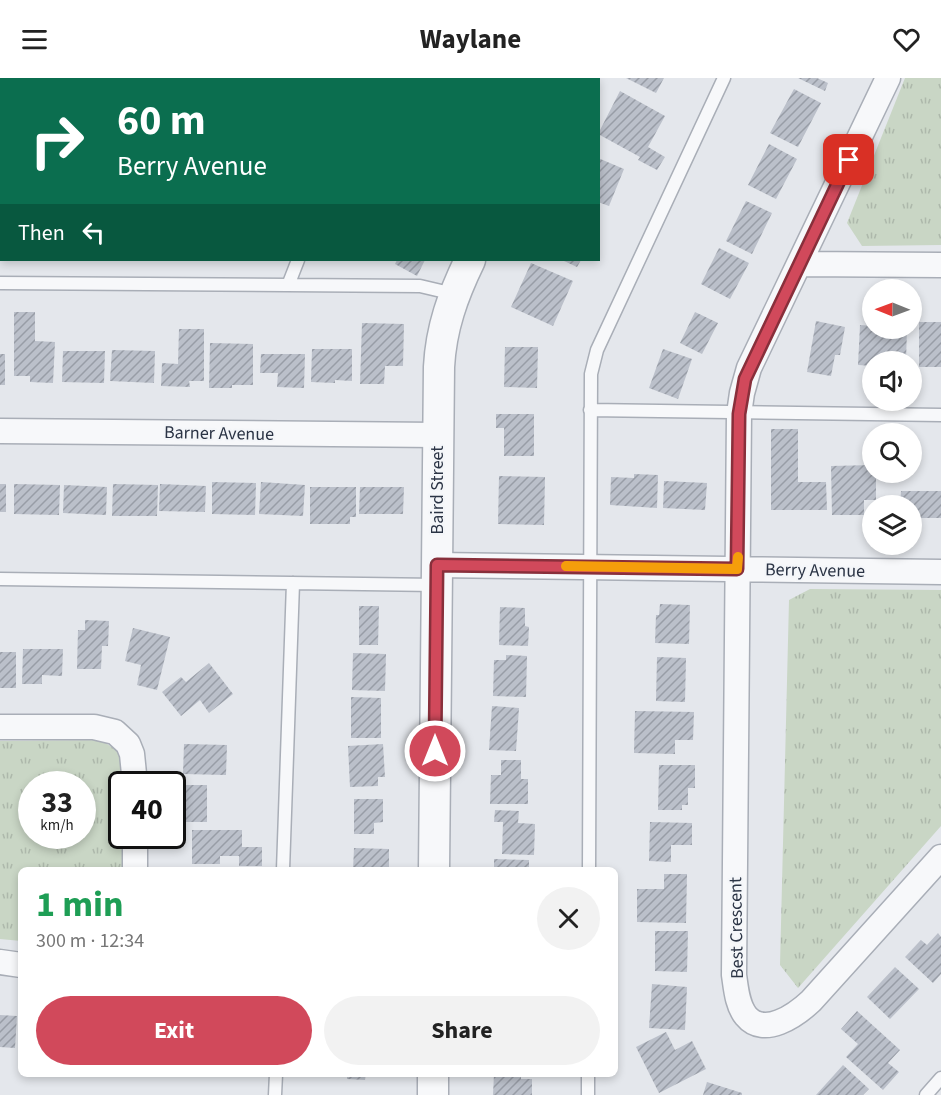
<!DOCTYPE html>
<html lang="en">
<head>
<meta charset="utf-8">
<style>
  body { margin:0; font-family:"Source Sans 3",sans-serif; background:#f2f2f2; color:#222; height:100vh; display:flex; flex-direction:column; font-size:22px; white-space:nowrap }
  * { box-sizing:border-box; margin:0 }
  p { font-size:20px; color:#767676 }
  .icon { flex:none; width:33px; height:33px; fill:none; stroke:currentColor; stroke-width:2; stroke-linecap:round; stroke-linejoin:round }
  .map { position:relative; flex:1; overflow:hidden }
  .drawer { position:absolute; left:18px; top:789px; width:600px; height:210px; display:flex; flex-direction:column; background:#fff; border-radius:9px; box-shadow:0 3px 9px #0003 }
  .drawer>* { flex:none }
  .hud { position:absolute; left:0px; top:0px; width:600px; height:183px; box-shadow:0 3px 9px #0003; background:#0b6e4f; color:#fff; overflow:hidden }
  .needle { width:39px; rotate:271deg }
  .buttons { position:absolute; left:862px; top:201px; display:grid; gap:12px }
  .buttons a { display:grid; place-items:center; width:60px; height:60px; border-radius:50%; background:#fff; box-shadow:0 3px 9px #0003; font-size:30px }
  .speed { position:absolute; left:18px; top:693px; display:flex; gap:12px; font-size:30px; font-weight:700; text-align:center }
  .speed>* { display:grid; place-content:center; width:78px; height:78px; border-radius:50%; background:#fff; box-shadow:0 3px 9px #0003; line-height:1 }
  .speed small { font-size:15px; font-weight:400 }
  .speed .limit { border:3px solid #111; border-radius:9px; background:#fff; color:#111 }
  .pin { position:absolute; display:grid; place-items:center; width:51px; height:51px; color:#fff; margin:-26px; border-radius:12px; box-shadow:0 3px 9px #0006 }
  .me { position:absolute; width:66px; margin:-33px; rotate:0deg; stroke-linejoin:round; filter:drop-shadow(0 0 4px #0008) }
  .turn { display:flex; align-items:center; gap:21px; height:126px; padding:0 18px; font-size:27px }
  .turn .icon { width:78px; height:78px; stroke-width:2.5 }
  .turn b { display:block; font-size:42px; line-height:51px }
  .then { display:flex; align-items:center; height:57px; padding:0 18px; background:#0003; gap:12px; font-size:22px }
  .round { display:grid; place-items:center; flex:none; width:63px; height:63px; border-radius:32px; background:#f2f2f2 }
  .overview { display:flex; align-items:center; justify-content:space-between; height:102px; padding:0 18px }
  h1 { font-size:36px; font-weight:700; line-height:45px; color:#1e9e55 }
  .button { display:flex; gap:12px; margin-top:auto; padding:12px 18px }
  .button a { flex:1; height:69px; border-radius:36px; background:#d1495b; color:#fff; font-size:24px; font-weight:700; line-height:69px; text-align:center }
  .button a+a { background:#f2f2f2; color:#222 }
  header { display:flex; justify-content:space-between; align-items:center; height:78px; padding:0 18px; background:#fff; font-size:27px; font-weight:700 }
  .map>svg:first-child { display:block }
</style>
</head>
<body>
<header><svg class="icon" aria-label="menu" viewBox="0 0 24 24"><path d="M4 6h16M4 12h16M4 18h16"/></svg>Waylane<svg class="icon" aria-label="heart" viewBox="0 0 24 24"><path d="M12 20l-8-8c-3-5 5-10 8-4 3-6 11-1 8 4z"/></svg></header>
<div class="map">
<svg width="941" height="1017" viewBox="0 0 941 1017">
  <defs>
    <pattern id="grass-tufts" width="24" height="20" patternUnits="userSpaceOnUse" patternTransform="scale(1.5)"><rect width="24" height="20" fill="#c9d6c5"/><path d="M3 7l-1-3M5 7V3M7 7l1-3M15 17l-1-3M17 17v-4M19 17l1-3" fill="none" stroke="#adb8ab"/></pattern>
    <pattern id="building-hatch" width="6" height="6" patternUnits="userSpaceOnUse" patternTransform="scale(1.5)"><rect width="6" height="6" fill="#bbc0ca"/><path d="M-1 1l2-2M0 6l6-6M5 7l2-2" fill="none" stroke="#989da6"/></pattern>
  </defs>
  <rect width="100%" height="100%" fill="#e4e7ec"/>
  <path fill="url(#grass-tufts)" fill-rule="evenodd" d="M905,0H941V167L862,168L847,145Z
    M810,511L941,512V748L798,910L780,887L789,522Z
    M101,662L128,680L129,706H122V758H130V792H21V863L0,861V663ZM32,706H82V758H32Z"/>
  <path fill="url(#building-hatch)" d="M626,0H664L656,15Z
    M798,0H817L828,5L825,13Z
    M794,11L821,25L798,69L770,55Z
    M620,13L665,38L648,69L665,79L657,92L638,82L640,79L598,56Z
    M769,66L797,81L776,121L748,107Z
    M598,80L624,91L609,128L598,124Z
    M746,123L772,135L752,176L726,163Z
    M719,170L749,185L730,221L701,206Z
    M397,182H425L417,198L395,186Z
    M562,182H581L577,189Z
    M531,185L573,203L553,248L511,229Z
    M14,234H35V263L55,264L53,305L30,304V298H14Z
    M695,234L718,245L702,276L680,265Z
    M816,243L845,249L840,277H835L831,298L807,294Z
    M919,244H941V289H919Z
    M362,245L404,246L403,288H385L384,306H360Z
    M860,247L873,248V250H907L906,284H873V288L858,287Z
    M179,251H204V303H189L190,309L161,308L162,285L178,286Z
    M210,265L253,266V307H232V310H209Z
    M505,269H538L537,310L504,309Z
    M312,271H352V303L335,302V305L311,304Z
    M663,271L692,281L678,321L649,310Z
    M112,272L155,273L154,305L110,303Z
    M63,273H105L104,305L62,304Z
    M0,276H5V307H0Z
    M261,276H305L304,310L277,309L278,295H260Z
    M496,336H534V378H504V350H496Z
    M771,351H798V404H826L827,432H771Z
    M873,387V394H876V422H864V437H832L831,388Z
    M634,396L658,397L657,430L610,427L611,399L634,400Z
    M499,398L545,399L544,447L498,446Z
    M664,403L707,405L705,432L663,430Z
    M212,404L256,405L255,437L212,436Z
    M261,404L305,407L303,438L259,436Z
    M0,406H6V434H0Z
    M14,406L60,407L59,437L14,436Z
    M113,406L158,407L157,438H112Z
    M160,406L206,408L205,434L159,433Z
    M64,407L107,409L106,437L63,435Z
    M310,409H356V439H350V446H310Z
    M360,409H404L403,436H359Z
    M901,413H941V440H912V428H900Z
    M660,526L690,527L689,566L655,565L656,537H659Z
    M359,528H379L378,567H359Z
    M500,529L525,530V548L529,549L528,568L499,567Z
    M85,542L109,543L108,568H102L101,591H77L78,552H85Z
    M133,550L170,559L157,612L137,607L141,587L125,583Z
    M23,571H63L62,598L42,597V606H22Z
    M0,574H16V610H0Z
    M353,575L386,576L385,613L352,612Z
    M506,577L527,578L526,619L493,618L494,582H506Z
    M657,579L686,580L685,624L656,623Z
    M209,585L233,616L209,635L200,622L181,638L162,614L181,599L186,604Z
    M351,619L381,620V660H351Z
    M492,628L519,630L516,673L489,672Z
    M635,633L694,634L693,662H675V676L634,675Z
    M184,666L227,667L226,697L183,696Z
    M383,666L385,699H378V708L350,709L348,668Z
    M501,682H521V701H528V726H490L491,697H501Z
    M659,687H695V710H688V727H682V732H658Z
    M180,707H207V744H179Z
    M354,721H383V744L374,745V756H354Z
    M495,732L519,733L518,745L535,746L534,777L502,776L503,744H494Z
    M650,744L692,745V767H671V784L649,783Z
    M192,752H242V769H262V788H239V778H220V786H192Z
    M354,770L389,771V792H353Z
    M494,781L529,782V792H494Z
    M664,796H687L686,845L637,844V811H664Z
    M655,853H688L687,894L655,893Z
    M938,855L941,859V896L933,905L905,879L921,862L927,867Z
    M895,889L919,911L890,941L867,919Z
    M652,906L687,909L685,952L649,950Z
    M857,933L900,972L888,985L899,994L883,1012L846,979L858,966L841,951Z
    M0,937L17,938L15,970L0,969Z
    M666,954L675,972L692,963L706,991L659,1015L636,969Z
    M843,987L869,1011L863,1017H816Z
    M347,996H366L365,1002L347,1001Z
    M494,996H521V1001H532V1017H493Z
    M707,1004L742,1015V1017H703Z"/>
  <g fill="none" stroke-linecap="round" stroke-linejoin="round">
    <defs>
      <path id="service" d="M384,2L385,0
        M0,205L420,208L454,216
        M289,205L298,182
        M590,332L941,337
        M0,501L437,507
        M283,792L293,505
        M589,792L591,296L597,272L724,0
        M275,1017L276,996
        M588,1017V996
        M926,1017L941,1000"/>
      <path id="minor" d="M888,0L749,290L742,315L739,336L734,897C736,910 737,927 746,938C764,960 796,937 811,923L941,779
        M49,2V0
        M214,2V0
        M0,58H2
        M801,186L941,187
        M0,353L437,357
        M437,487L941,494
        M0,649H94L115,654L128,666L132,676L135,706
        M135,758V792
        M0,884L21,887"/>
      <path id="tertiary" d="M555,2L556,0
        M434,792L439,289C441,250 453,217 470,182
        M433,1017V996"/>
    </defs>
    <use href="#service" stroke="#a9aeb7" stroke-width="15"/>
    <use href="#minor" stroke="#a9aeb7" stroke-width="27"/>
    <use href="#tertiary" stroke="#a9aeb7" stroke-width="33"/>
    <use href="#service" stroke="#f7f8fa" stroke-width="12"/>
    <use href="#minor" stroke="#f7f8fa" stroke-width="24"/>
    <use href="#tertiary" stroke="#f7f8fa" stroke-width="30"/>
  </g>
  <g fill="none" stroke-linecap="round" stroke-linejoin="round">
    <defs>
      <path id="route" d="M435,673L437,487L737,491L739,336L745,301L849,82"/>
    </defs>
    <use href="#route" stroke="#882f3b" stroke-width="15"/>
    <use href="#route" stroke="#d1495b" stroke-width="10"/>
    <path stroke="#f59e0b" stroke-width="10" d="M566,488L737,491L738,479"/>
  </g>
  <g text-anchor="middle" stroke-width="4.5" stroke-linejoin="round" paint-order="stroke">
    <g font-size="18" fill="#2b3445" stroke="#f4f6f9">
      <text transform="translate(219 355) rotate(1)" y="6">Barner Avenue</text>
      <text transform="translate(437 412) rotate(-90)" y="6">Baird Street</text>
      <text transform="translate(815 492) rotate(1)" y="6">Berry Avenue</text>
      <text transform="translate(736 850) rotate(-91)" y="6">Best Crescent</text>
    </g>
  </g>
</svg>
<div class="buttons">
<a><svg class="needle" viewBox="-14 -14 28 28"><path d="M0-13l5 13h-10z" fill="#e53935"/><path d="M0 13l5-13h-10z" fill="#767676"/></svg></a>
<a><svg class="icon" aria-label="sound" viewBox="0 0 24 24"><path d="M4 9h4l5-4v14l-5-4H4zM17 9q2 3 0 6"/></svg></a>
<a><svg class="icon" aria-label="search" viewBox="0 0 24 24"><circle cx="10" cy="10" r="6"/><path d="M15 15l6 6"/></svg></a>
<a><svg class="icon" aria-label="layers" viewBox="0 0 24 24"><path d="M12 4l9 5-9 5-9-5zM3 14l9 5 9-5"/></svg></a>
</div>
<div class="speed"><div>33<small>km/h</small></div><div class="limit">40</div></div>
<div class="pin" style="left:849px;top:82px;background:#d93025"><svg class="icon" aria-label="arrive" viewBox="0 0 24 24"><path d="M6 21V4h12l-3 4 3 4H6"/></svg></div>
<svg class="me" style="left:435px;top:673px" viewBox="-20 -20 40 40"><circle r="17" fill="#d1495b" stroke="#fff" stroke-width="3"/><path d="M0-11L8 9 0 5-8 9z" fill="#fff"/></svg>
<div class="hud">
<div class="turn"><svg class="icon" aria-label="right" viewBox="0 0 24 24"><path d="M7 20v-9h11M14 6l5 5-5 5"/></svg><div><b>60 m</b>Berry Avenue</div></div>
<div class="then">Then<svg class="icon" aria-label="left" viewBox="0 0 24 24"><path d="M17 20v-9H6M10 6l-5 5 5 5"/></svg></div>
</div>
<section class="drawer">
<div class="overview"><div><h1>1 min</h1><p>300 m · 12:34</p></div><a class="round"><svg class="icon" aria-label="close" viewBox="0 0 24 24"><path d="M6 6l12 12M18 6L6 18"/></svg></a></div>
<div class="button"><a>Exit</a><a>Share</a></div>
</section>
</div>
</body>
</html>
